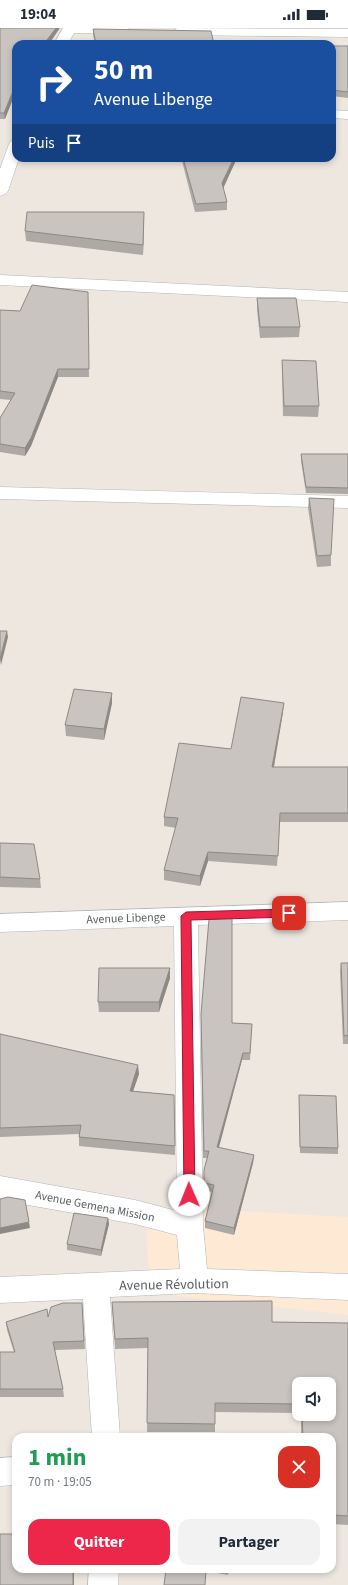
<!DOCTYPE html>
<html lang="fr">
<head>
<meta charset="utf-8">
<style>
  body { margin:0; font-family:"Source Sans 3",sans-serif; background:#f2f2f3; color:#1f2937; height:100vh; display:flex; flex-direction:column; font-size:15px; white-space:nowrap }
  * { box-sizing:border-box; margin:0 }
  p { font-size:13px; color:#747a83 }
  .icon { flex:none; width:22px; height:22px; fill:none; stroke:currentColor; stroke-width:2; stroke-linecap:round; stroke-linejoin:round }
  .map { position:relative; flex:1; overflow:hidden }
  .side { position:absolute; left:12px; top:1405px; width:324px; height:140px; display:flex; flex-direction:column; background:#fff; border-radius:12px; box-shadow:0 2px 6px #0003 }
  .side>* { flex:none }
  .guide { position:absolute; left:12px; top:12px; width:324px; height:122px; border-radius:12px; box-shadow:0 2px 6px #0003; background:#1a4fa0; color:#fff; overflow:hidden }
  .buttons { position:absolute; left:292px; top:1349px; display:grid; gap:8px }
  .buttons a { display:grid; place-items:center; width:44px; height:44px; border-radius:8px; background:#fff; box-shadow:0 2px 6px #0003; font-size:20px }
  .pin { position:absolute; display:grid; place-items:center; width:34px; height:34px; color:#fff; margin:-17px; border-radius:8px; box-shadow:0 2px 6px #0006 }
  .me { position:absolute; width:44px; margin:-22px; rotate:359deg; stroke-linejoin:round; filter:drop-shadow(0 0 3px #0008) }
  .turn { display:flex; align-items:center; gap:14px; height:84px; padding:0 16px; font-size:18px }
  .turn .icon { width:52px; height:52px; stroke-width:2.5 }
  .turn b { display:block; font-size:28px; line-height:34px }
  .then { display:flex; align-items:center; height:38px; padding:0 16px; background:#0003; gap:8px; font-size:15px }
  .round { display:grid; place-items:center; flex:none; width:42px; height:42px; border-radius:12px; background:#f2f2f3 }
  .headline { display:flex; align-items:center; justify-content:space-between; height:68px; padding:0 16px }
  h1 { font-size:24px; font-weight:700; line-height:30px; color:#1e9e55 }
  .primary-button { display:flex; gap:8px; margin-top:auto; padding:8px 16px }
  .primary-button a { flex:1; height:46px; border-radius:12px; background:#ec274a; color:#fff; font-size:16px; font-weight:700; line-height:46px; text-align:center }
  .primary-button a+a { background:#f2f2f3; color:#1f2937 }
  .status { display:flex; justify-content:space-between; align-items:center; height:28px; padding:0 20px; background:#fff; direction:ltr }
  .status svg { height:11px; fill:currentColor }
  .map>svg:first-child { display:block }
</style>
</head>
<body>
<div class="status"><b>19:04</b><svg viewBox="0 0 49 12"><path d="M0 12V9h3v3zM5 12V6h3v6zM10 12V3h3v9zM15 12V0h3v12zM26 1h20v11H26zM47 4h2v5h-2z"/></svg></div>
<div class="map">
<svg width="348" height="1557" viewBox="0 0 348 1557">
  <rect width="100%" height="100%" fill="#ede7e0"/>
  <path fill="#feead4" d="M145,1178L348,1189V1287L150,1265Z"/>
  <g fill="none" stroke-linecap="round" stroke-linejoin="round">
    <defs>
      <path id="minor" d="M63,0H128L130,2L128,5L123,6L74,5L68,16H54Z
        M177,0L348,1V9L181,7L176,6L174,3Z
        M332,82L348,83V91L332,90Z
        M16,112V130H19L8,163L5,166L0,168V141L9,116L11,113Z
        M0,247L348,264V274L0,257Z
        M0,459L348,468V480L0,471Z
        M348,874V892L198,897L203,1198L207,1241L348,1246V1272L194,1265L110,1269L120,1409H92L83,1271L0,1275V1249L180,1241L177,1207L135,1196L0,1172V1148L135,1172L177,1183L174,898L0,904V886Z
        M16,1429V1457L0,1458V1430Z
        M89,1541H119L118,1557H88Z"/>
    </defs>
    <use href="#minor" stroke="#b1b6b9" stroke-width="1"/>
    <use href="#minor" fill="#fff" fill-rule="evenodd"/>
  </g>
  <path fill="#ada9a5" d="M0,0L16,16V63L5,91H0Z
    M93,1L214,16H95L93,7Z
    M348,18V70L332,68V26Z
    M182,130H237L223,160L227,174V182L195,184L182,133Z
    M144,184L143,227L26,213L25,203Z
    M88,264L89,349H58L31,418L25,428L0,424V390L11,372L0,371V282L20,283Z
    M257,270L300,299L299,309L260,310L257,281Z
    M282,332L319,378L318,389L283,388L282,343Z
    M301,426H348V466L306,465L301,433Z
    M309,470L331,527V538L317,539L308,480Z
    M112,665V675L104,712L66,708L65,697Z
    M283,684L274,739H348V794H280L277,838L208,833L200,858L164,852V842L176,800L164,798V789L231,721Z
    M0,815L40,851L41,860L0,859Z
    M341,935H348V1016H343L340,943Z
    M170,940V950L159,984H99L98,974Z
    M201,993L252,996L250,1032H242L218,1120L254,1127L253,1135L234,1207L205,1200V1193L212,1164L204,1162V1142L207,1130H203Z
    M0,1006L139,1046L133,1063L174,1067L175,1127L79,1118V1106L0,1109Z
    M299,1067L338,1120V1126L300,1125L299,1073Z
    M108,1190L109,1196L101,1228L67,1222V1216Z
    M112,1274L272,1294L348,1295V1497L332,1496V1409H301V1386H329L299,1356V1385L215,1384V1404H147L148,1320L115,1321Z
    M82,1275L85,1321L55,1322L63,1361L64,1369H0V1324H14L7,1302L6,1294L48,1289Z
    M166,1541H229L228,1547L207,1543Z"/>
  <path fill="#8d8986" d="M56,0H60L49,16H44Z
    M16,56V63L5,91L4,85Z
    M234,130H237L222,163V155Z
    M144,184V194L143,227V217Z
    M58,341V349L31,418L25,428V420Z
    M7,603L8,609L1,637L0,631Z
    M112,665V675L104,712V701Z
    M284,675L283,684L272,749V739Z
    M208,824V833L200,858V848Z
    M170,940V950L159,984V974Z
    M243,1025L242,1032L217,1127V1119Z
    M138,1037L139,1046L130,1072V1063Z
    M254,1127L253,1135L234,1207V1200Z
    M108,1190L109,1196L101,1228V1222Z
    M29,1194L30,1200L0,1206V1200Z
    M73,1541H74V1557H73Z"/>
  <path fill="#c9c4c0" stroke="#8d8986" d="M0,0H56L44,16H16V56L4,85H0Z
    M93,1L211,3L214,16H96Z
    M333,18H348V64L332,62V26Z
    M183,130H234L222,155L227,174L196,176Z
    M27,184H144L143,217L25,203Z
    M32,257L88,264L89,341H58L31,410L25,420L0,416V390L15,365L0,363V282L20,283Z
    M257,270H296L300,299H260Z
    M282,332L316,333L319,378H284Z
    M301,426H348V460L306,459Z
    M309,470L334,471L331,527L317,528Z
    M0,603H7L0,631Z
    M74,661L112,665L104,701L65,697Z
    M241,669L284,675L272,739H348V785H280L278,828L208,824L200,848L164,842L178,790L164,789L179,715L231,721Z
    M0,815L34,816L40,851L0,849Z
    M232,890V995L252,996L250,1025H243L217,1119L254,1127L234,1200L205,1193L214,1157L204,1155V1142L209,1123H204L201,986L209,891Z
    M341,935H348V1007L344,1008Z
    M99,940H170L159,974H98Z
    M0,1006L138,1037L130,1063L174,1067L175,1118L79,1109L81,1097L0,1100Z
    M299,1067L336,1068L338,1120L300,1119Z
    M8,1169L25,1172L29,1194L0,1200V1171Z
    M74,1185L108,1190L101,1222L67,1216Z
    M272,1273V1294L348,1295V1488L332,1487V1409H303L302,1386H329V1356H299V1376L215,1375V1396L147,1395L148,1310L115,1311L112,1274Z
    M63,1275H82L84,1313L53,1314L63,1361H0V1324H15L6,1294L47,1281L48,1289L51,1279Z
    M0,1506H16V1541H73V1557H0Z
    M166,1541H206L205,1557H164Z"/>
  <path fill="#ec274a" stroke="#991930" d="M289,881L294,885L289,889L191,892L195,1167L193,1170L189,1172L186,1170L184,1167L181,888L186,884Z"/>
  <g text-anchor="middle" stroke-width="3.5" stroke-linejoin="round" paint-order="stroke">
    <g font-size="12" fill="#595f62" stroke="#fff">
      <text transform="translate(126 890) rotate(-2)" y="4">Avenue Libenge</text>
      <text transform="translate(95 1178) rotate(11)" y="4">Avenue Gemena Mission</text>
    </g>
    <g font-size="14" fill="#595f62" stroke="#fff">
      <text transform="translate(174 1256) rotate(-1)" y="5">Avenue Révolution</text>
    </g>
  </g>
</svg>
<div class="buttons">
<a><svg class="icon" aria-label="sound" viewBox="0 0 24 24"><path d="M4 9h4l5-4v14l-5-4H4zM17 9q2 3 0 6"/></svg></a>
</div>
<div class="pin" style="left:289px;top:885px;background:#d93025"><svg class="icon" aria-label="arrive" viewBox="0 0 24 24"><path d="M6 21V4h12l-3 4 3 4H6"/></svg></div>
<svg class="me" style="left:189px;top:1167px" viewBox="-20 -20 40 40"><circle r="19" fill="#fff"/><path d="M0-13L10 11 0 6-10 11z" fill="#ec274a"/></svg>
<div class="guide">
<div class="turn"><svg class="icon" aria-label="right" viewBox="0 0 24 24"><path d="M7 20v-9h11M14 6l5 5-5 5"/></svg><div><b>50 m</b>Avenue Libenge</div></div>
<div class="then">Puis<svg class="icon" aria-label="arrive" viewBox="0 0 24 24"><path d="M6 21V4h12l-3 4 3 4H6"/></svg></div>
</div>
<section class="side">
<div class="headline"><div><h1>1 min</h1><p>70 m · 19:05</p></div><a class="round" style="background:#d93025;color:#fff"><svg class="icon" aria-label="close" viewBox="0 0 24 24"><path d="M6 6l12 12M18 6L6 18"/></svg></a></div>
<div class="primary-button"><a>Quitter</a><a>Partager</a></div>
</section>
</div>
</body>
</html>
